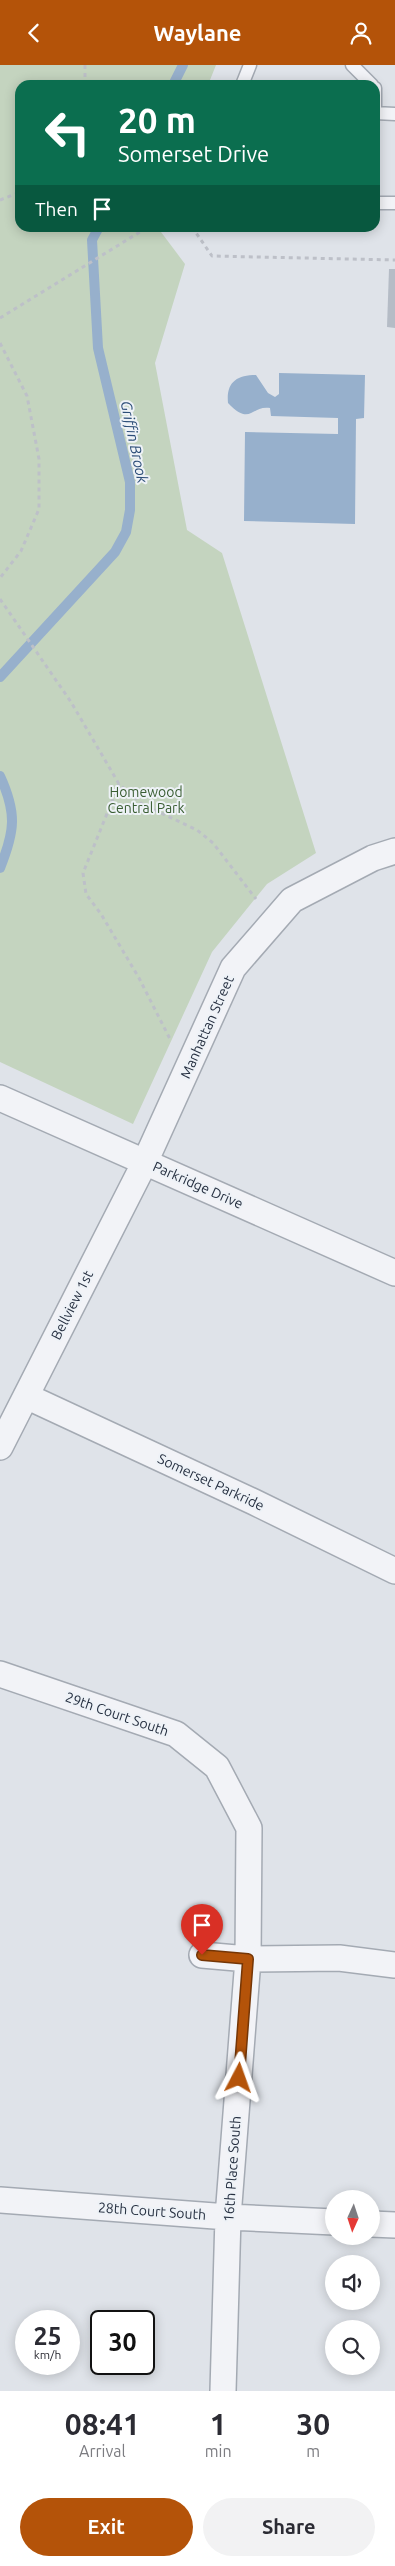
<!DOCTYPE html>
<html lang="en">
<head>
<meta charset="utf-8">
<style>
  body { margin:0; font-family:Ubuntu,sans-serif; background:#f2f2f3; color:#2b2b33; height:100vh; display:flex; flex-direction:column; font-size:19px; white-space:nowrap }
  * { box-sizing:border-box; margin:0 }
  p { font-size:16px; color:#7c7c81 }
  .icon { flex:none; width:28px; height:28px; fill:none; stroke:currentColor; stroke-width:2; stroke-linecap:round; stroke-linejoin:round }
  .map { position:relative; height:2326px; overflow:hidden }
  .side { display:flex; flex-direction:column; background:#fff; flex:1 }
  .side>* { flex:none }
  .top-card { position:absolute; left:15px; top:15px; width:365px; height:152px; border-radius:15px; box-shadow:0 2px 12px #0003; background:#0b6e4f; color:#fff; overflow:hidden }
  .needle { width:32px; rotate:183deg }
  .tools { position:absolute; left:325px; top:2125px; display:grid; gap:10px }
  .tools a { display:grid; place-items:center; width:55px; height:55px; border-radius:50%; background:#fff; box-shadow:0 2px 12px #0003; font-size:25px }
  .speed { position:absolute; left:15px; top:2245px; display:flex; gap:10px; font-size:25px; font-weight:700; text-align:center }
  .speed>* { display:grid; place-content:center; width:65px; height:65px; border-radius:50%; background:#fff; box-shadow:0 2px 12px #0003; line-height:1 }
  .speed small { font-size:12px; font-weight:400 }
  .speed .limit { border:2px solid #111; border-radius:8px; background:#fff; color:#111 }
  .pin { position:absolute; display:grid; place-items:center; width:42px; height:42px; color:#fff; margin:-51px -21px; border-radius:50% 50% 50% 0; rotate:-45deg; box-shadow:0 0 5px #0007 }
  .pin .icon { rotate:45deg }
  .me { position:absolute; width:55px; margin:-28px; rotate:4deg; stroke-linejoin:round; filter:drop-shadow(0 0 4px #0008) }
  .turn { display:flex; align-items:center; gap:18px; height:105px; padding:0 20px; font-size:22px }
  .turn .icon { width:65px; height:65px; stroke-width:2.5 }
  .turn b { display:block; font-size:35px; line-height:42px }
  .then { display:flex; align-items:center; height:48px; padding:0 20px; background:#0003; gap:10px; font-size:19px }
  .eta { display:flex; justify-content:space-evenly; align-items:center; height:85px; text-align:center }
  .eta b { font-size:30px; font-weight:700; line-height:35px }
  .primary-button { display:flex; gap:10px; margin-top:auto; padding:10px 20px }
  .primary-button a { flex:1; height:58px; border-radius:30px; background:#b45309; color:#fff; font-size:20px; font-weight:700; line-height:58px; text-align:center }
  .primary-button a+a { background:#f2f2f3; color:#2b2b33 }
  header { display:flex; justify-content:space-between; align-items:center; height:65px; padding:0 20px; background:#b45309; color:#fff; font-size:22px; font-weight:700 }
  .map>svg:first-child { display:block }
</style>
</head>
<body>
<header><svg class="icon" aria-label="back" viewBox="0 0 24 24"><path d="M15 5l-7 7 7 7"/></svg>Waylane<svg class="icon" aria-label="person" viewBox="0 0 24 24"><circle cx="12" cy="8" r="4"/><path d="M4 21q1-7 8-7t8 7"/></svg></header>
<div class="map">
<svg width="395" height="2326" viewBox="0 0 395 2326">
  <rect width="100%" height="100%" fill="#dfe3e9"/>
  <path fill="#c4d4bf" d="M0,0H216L208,20H20V162L158,163L185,199L155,298L187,465L222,488L316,788L267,819L212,887L133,1059L0,997Z"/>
  <path fill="#97b0cc" d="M279,308L365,310L364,353L356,354L355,459L244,456L245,367L338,369V353L271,351L270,343C251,340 251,362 228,338C226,318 236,310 256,310L268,328L275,332L279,329Z"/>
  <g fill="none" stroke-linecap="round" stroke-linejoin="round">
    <path stroke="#97b0cc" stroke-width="10" d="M173,20L183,0
      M0,612L115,487L126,467L130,445V417L98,283L92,175L99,162
      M0,711C17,748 15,766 0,803"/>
  </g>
  <path fill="#b5bcc6" d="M389,204H395V263L387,262Z"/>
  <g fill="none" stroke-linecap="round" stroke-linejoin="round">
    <defs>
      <path id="service" d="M352,0L372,20
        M242,20L250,0
        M375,23V48
        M375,48L395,49
        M375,138H395"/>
      <path id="minor" d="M0,1033L395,1208
        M26,1331L254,1437L395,1506
        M0,1382L145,1097L233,903L292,835L373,793L395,786
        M0,1609L176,1669L217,1702L249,1763L248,1894L228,2152L223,2326
        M202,1890L248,1894L339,1893L395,1900
        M0,2135L228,2152L334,2157
        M371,2159L395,2160"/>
    </defs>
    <use href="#service" stroke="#a4aab3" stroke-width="15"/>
    <use href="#minor" stroke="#a4aab3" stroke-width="28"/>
    <path stroke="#bdc0c8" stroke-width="3" stroke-dasharray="4 4" stroke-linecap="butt" d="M85,0V20
      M0,135L20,127
      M192,162L212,191L395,195
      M0,253L148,162
      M0,278L27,331L39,394V444L21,486L0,513
      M0,534L71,637L119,719L142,739L197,765L213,778L256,834
      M119,719L83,808L86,829L101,849L139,913L170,974"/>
    <use href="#service" stroke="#f2f3f7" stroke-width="12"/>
    <use href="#minor" stroke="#f2f3f7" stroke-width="25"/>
  </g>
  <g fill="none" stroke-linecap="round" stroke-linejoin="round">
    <defs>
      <path id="route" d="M202,1890L248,1894L239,2013"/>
    </defs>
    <use href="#route" stroke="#753606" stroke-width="12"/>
    <use href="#route" stroke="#b45309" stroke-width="9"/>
  </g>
  <g text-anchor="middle" stroke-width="4" stroke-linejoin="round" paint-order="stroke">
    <g font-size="14" fill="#3a5e33" stroke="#eef2f7">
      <text x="146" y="732">Homewood<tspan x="146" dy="16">Central Park</tspan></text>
    </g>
    <g font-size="14" fill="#263041" stroke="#eef2f7">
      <text transform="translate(207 962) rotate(-66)" y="5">Manhattan Street</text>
      <text transform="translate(198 1120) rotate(24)" y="5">Parkridge Drive</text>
      <text transform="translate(72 1240) rotate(-63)" y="5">Bellview 1st</text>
      <text transform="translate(211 1417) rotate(25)" y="5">Somerset Parkride</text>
      <text transform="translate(117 1649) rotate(19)" y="5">29th Court South</text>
      <text transform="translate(232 2104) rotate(-86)" y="5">16th Place South</text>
      <text transform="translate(152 2146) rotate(4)" y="5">28th Court South</text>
    </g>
    <g font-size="15" font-style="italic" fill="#2d4e78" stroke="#eef2f7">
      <text transform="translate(134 377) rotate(78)" y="5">Griffin Brook</text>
    </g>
  </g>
</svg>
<div class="tools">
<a><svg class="needle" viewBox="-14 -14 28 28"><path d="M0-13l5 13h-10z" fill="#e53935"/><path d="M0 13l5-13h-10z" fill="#7c7c81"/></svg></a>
<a><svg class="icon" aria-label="sound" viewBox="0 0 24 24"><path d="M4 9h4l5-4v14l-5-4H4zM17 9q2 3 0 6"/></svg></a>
<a><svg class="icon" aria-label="search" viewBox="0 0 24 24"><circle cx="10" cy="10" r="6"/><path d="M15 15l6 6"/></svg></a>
</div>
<div class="speed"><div>25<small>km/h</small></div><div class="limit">30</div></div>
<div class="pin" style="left:202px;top:1890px;background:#d93025"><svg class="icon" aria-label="arrive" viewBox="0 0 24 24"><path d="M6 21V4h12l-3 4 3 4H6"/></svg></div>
<svg class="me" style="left:239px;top:2013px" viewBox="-20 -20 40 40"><path d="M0-17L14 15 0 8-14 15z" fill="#b45309" stroke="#fff" stroke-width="4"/></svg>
<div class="top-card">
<div class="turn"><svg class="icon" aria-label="left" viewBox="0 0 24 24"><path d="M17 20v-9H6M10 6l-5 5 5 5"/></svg><div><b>20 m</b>Somerset Drive</div></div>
<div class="then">Then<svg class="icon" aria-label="arrive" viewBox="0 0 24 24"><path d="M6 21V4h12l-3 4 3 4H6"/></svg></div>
</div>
</div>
<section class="side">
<div class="eta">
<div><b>08:41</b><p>Arrival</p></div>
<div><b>1</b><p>min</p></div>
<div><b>30</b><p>m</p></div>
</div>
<div class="primary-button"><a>Exit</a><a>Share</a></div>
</section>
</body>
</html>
